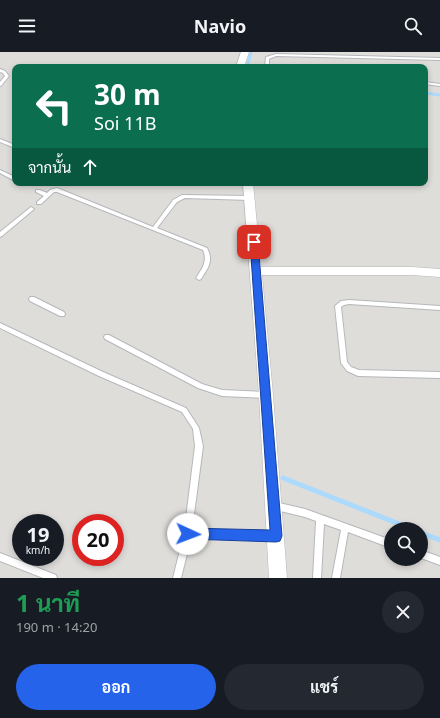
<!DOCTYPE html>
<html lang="th">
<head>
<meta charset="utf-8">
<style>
  body { margin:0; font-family:"Noto Sans",Sarabun,sans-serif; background:#242831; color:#f1f3f6; height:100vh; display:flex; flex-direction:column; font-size:15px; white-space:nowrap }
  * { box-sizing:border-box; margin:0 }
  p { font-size:13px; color:#9ea1a6 }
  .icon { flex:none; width:22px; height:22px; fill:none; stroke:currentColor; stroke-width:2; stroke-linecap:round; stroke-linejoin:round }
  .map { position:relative; height:526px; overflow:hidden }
  .panel { display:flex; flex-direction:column; background:#171b24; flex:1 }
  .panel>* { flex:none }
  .top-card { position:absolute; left:12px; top:12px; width:416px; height:122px; border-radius:8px; box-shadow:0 2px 6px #0003; background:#0b6e4f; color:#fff; overflow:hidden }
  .buttons { position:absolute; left:384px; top:470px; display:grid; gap:8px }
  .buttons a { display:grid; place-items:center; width:44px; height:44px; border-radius:50%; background:#171b24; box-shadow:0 2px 6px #0003; font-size:20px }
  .speed { position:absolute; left:12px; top:462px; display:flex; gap:8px; font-size:20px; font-weight:700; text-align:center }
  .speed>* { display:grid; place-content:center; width:52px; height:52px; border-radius:50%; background:#171b24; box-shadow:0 2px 6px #0003; line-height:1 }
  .speed small { font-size:10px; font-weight:400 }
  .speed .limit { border:6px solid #d22; background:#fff; color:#111 }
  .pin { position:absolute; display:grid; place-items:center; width:34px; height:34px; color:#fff; margin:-17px; border-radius:8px; box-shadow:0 2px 6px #0006 }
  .me { position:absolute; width:44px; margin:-22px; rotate:92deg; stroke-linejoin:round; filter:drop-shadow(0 0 3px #0008) }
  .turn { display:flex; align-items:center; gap:14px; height:84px; padding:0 16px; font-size:18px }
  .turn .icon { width:52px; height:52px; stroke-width:2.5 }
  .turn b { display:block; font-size:28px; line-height:34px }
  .then { display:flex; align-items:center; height:38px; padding:0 16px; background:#0003; gap:8px; font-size:15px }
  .round { display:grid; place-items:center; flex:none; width:42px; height:42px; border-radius:21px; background:#242831 }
  .head { display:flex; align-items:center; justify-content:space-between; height:68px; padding:0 16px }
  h1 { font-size:24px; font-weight:700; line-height:30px; color:#1e9e55 }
  .cta { display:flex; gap:8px; margin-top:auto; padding:8px 16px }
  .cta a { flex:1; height:46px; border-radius:24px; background:#2563eb; color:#fff; font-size:16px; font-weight:700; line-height:46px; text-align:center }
  .cta a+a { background:#242831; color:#f1f3f6 }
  header { display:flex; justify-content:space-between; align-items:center; height:52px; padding:0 16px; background:#171b24; font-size:18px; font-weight:700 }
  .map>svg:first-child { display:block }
</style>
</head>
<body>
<header><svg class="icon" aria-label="menu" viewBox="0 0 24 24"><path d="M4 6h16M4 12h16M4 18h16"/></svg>Navio<svg class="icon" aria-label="search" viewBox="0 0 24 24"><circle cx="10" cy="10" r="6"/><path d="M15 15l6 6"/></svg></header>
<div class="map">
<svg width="440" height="526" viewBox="0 0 440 526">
  <rect width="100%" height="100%" fill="#f0eee8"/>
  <path fill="#dfddda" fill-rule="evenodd" d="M0,0H440V526H0ZM15,15H425V131H15ZM21,471H55V505H21ZM81,471H115V505H81ZM391,477H421V507H391Z"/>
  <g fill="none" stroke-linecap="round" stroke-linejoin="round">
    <path stroke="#abdafd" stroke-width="3" d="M247,15L251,0
      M425,41L440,43"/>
    <path stroke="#abdafd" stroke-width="5" d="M283,426L412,477
      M421,481L440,488"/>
    <defs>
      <path id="lane" d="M276,2L440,6V8L276,4L269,7V15H265L266,5Z
        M0,17L5,19L9,24L1,34H0V30L5,24L3,21L0,20Z
        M425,30L440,32V34L425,32Z
        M0,87L15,93V96L0,90Z
        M0,118L15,125V129L0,121Z
        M57,136L153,175L173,148L182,143L250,144L253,146L250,148L185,146L177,150L157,176L207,196C214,209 208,216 201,227L199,228L196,226C202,217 208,209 203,198L57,140H54L41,152H37V150L44,144L36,140V138H40L47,141L50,138Z
        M31,155L34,157L33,158L2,184L0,185V180Z
        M30,245H34L64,260L65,262L64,264H60L30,249L29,247Z
        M349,248L440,254V258L349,252L344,253L341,255L347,310L351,315L359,318L440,320V326L358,324L347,319L341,311L335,254L341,249Z
        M0,271L103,320L186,356L199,376L203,394L192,478L274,480L277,481L278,484L277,487L274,488L191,486L181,526H173L184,482L195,394L193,377L182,360L99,324L0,276Z
        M105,283H109L202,332L222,338L266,340L268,341L269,343L268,345L266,346L222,344L198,336L105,287L104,285Z
        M275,450L305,457L391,488V496L348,480L340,526H332L341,478L324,472L321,526H313L316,469L305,465L272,457L271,454L272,451Z
        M421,498L440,505V513L421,506Z
        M0,501L56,523L57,526H43L0,509Z"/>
      <path id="street" d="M241,0H249L244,15H236Z
        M243,131H253L261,215H412L440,217V225L412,223H262L273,343L287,526H269L259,343Z"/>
    </defs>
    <use href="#lane" stroke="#b5b8bb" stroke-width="2"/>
    <use href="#street" stroke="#b5b8bb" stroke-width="1"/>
    <use href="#lane" fill="#fff" fill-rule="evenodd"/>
    <use href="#street" fill="#fff" fill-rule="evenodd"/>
  </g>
  <path fill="#2563eb" stroke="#184099" d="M251,187H254L258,190L282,484L280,489L276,490L188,487L184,486L183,482L184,477L188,476L270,478L250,190Z"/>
</svg>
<div class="buttons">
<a><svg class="icon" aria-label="search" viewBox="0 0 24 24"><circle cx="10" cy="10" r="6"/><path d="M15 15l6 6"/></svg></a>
</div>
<div class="speed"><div>19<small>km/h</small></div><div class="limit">20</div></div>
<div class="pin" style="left:254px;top:190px;background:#d93025"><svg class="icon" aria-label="arrive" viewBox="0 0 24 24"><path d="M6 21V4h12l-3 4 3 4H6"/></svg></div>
<svg class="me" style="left:188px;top:482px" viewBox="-20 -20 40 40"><circle r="19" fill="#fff"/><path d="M0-13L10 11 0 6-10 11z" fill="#2563eb"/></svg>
<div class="top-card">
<div class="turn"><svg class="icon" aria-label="left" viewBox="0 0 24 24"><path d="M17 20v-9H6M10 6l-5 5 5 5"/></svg><div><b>30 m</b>Soi 11B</div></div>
<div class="then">จากนั้น<svg class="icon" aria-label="ahead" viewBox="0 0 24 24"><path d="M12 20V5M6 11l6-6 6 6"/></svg></div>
</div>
</div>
<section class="panel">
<div class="head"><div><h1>1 นาที</h1><p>190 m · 14:20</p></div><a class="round"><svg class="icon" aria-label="close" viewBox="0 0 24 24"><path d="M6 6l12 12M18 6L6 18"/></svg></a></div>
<div class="cta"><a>ออก</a><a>แชร์</a></div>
</section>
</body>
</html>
